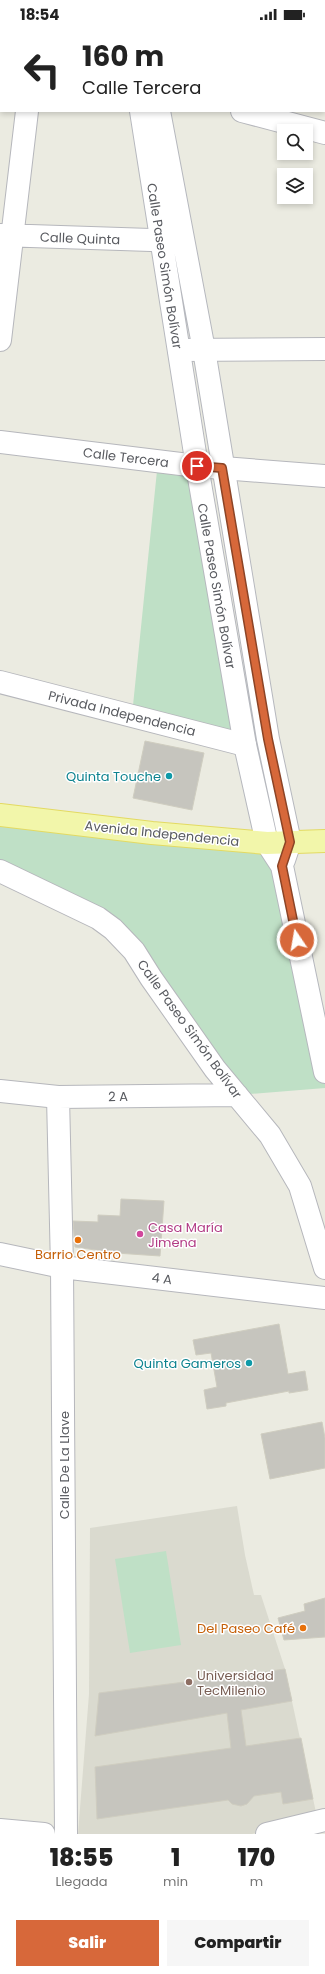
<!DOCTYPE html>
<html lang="es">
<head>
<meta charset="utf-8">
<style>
  body { margin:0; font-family:Poppins,sans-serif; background:#f6f6f6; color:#222; height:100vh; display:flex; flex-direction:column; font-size:15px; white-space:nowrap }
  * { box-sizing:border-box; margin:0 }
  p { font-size:13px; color:#767676 }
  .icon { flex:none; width:22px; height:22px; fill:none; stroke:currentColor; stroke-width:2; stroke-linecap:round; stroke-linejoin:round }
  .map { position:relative; height:1806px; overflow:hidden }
  .sheet { display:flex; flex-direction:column; background:#fff; flex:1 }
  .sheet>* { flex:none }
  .top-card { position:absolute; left:0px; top:0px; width:325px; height:84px; box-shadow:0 2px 6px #0003; background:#fff; color:#222; overflow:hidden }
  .fabs { position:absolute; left:277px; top:96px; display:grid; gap:8px }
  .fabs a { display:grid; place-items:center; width:36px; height:36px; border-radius:0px; background:#fff; box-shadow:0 2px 6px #0003; font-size:20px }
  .pin { position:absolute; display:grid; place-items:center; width:34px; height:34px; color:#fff; margin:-17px; border:2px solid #fff; border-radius:50%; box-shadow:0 1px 4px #0007 }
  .me { position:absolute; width:44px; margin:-22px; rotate:348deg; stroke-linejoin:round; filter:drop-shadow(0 0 3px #0008) }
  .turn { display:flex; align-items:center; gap:14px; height:84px; padding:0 16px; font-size:18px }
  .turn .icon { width:52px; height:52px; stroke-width:2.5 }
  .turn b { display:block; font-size:28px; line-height:34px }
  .eta { display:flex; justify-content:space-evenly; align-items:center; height:68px; text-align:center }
  .eta b { font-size:24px; font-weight:800; line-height:28px }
  .primary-button { display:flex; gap:8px; margin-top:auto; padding:8px 16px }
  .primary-button a { flex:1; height:46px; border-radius:0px; background:#d7683a; color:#fff; font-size:16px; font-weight:800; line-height:46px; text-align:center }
  .primary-button a+a { background:#f6f6f6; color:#222 }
  .status { display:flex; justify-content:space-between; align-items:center; height:28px; padding:0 20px; background:#fff; direction:ltr }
  .status svg { height:11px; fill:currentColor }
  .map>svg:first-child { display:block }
</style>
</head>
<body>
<div class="status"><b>18:54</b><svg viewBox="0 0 49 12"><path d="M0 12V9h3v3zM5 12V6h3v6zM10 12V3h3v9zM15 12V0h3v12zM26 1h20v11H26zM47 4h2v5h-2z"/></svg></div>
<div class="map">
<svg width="325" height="1806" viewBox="0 0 325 1806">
  <rect width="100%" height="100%" fill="#ebebe1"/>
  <path fill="#dadacf" d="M237,1478L245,1527L254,1567H261L285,1641L317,1789L252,1806H78L89,1666L90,1500Z"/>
  <path fill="#bfe0c6" d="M158,433L197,438L245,717L132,687Z
    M0,787L267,815L325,1044V1060L237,1067L134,923L0,844Z
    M166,1523L181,1617L130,1625L115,1531Z"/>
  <path fill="#c6c5be" stroke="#cfcdc0" d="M145,713L204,725L192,782L133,770Z
    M121,1171L164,1173L160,1228L116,1225L75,1219L73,1193L98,1194V1187L120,1188Z
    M279,1296L288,1346L305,1343L308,1362L289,1365V1363L226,1375V1378L207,1381L204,1362L217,1359L211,1325L196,1327L193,1312Z
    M322,1394L325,1410V1440L270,1451L261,1406Z
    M325,1570V1609L284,1612L278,1590L305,1583L304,1576Z
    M285,1641L292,1673L241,1682L246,1718L301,1710L313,1771L283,1776L281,1764L254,1768L247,1776L241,1778L232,1776L228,1772L97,1791L95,1739L231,1720L227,1685L95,1708L99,1665Z"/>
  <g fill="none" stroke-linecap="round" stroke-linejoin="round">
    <defs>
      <path id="street" d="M35,1L36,0
        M0,20L1,21
        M242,83L325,105
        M0,207L181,213
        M0,312L27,83
        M179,322L325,321
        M0,414L197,438L325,448
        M0,654L245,717
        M0,843L98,890L113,901L134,923L151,950L215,1041L270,1107L300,1158L325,1240
        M0,1063L58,1069L237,1067
        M58,1069L62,1239L66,1806
        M0,1226L62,1239L325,1270
        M0,1802L44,1806
        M267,1806L325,1792"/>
      <path id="secondary" d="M129,0L130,1
        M141,83L197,438L245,717L267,815L282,838L325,1044
        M159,83L204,322L268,711L290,814L284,832"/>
      <path id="primary" d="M0,787L152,805L267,815L325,813"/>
    </defs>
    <use href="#street" stroke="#b6b7bc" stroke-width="24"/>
    <use href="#secondary" stroke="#b6b8be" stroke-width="24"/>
    <use href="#primary" stroke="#e3da62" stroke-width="24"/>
    <use href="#street" stroke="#fff" stroke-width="22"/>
    <use href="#secondary" stroke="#fff" stroke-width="22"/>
    <use href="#primary" stroke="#f2f6aa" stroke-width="22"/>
  </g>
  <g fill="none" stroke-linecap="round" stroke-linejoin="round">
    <defs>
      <path id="route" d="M197,438L222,440L268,711L290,814L282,838L297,912"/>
    </defs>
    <use href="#route" stroke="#8c4426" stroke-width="10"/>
    <use href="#route" stroke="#d7683a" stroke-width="7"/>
  </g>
  <g fill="#0f9aa8" stroke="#fff" stroke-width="1.5">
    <circle cx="169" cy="748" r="4"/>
    <circle cx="249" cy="1335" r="4"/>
  </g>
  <circle fill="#d1479c" stroke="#fff" stroke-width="1.5" cx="140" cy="1206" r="4"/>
  <g fill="#e8710a" stroke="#fff" stroke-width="1.5">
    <circle cx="78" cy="1212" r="4"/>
    <circle cx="303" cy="1600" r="4"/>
  </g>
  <circle fill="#8d6e63" stroke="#fff" stroke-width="1.5" cx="189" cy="1654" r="4"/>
  <g text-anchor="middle" stroke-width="3" stroke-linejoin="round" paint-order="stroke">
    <g font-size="13" fill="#595b60" stroke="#fff">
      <text transform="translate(80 210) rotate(2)" y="5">Calle Quinta</text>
      <text transform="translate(165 238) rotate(81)" y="5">Calle Paseo Simón Bolívar</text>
      <text transform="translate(126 429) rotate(7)" y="5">Calle Tercera</text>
      <text transform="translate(217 558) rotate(80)" y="5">Calle Paseo Simón Bolívar</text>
      <text transform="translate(122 685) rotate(14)" y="5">Privada Independencia</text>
      <text transform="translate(162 805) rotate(6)" y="5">Avenida Independencia</text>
      <text transform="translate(190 1001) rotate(54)" y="5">Calle Paseo Simón Bolívar</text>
      <text transform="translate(118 1068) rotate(-1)" y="5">2 A</text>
      <text transform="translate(162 1250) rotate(7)" y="5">4 A</text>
      <text transform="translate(64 1437) rotate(-90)" y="5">Calle De La Llave</text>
    </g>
    <g font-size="13" fill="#0d838f" stroke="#fff" text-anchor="end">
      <text x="161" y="753">Quinta Touche</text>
      <text x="241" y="1340">Quinta Gameros</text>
    </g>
    <g font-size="13" fill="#b23c85" stroke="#fff" text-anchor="start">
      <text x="148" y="1204">Casa María<tspan x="148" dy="15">Jimena</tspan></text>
    </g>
    <g font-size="13" fill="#c56008" stroke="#fff">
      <text x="78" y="1231">Barrio Centro</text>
      <text x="295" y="1605" text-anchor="end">Del Paseo Café</text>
    </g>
    <g font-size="13" fill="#785e54" stroke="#fff" text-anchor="start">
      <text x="197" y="1652">Universidad<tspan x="197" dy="15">TecMilenio</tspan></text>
    </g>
  </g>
</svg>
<div class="fabs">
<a><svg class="icon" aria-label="search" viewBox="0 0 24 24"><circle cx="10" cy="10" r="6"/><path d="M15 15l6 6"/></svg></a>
<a><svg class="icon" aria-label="layers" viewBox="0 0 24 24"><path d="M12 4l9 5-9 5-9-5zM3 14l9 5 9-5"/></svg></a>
</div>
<div class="pin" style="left:197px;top:438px;background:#d93025"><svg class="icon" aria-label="arrive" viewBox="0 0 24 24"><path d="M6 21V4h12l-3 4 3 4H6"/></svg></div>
<svg class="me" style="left:297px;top:912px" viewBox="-20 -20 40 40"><circle r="17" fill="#d7683a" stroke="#fff" stroke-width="3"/><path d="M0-11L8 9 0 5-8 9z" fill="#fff"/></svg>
<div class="top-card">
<div class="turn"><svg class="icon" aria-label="left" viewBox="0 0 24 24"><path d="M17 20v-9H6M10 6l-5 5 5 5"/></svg><div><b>160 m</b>Calle Tercera</div></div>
</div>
</div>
<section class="sheet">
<div class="eta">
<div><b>18:55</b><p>Llegada</p></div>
<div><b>1</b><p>min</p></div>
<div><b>170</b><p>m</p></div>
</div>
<div class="primary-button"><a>Salir</a><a>Compartir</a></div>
</section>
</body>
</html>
